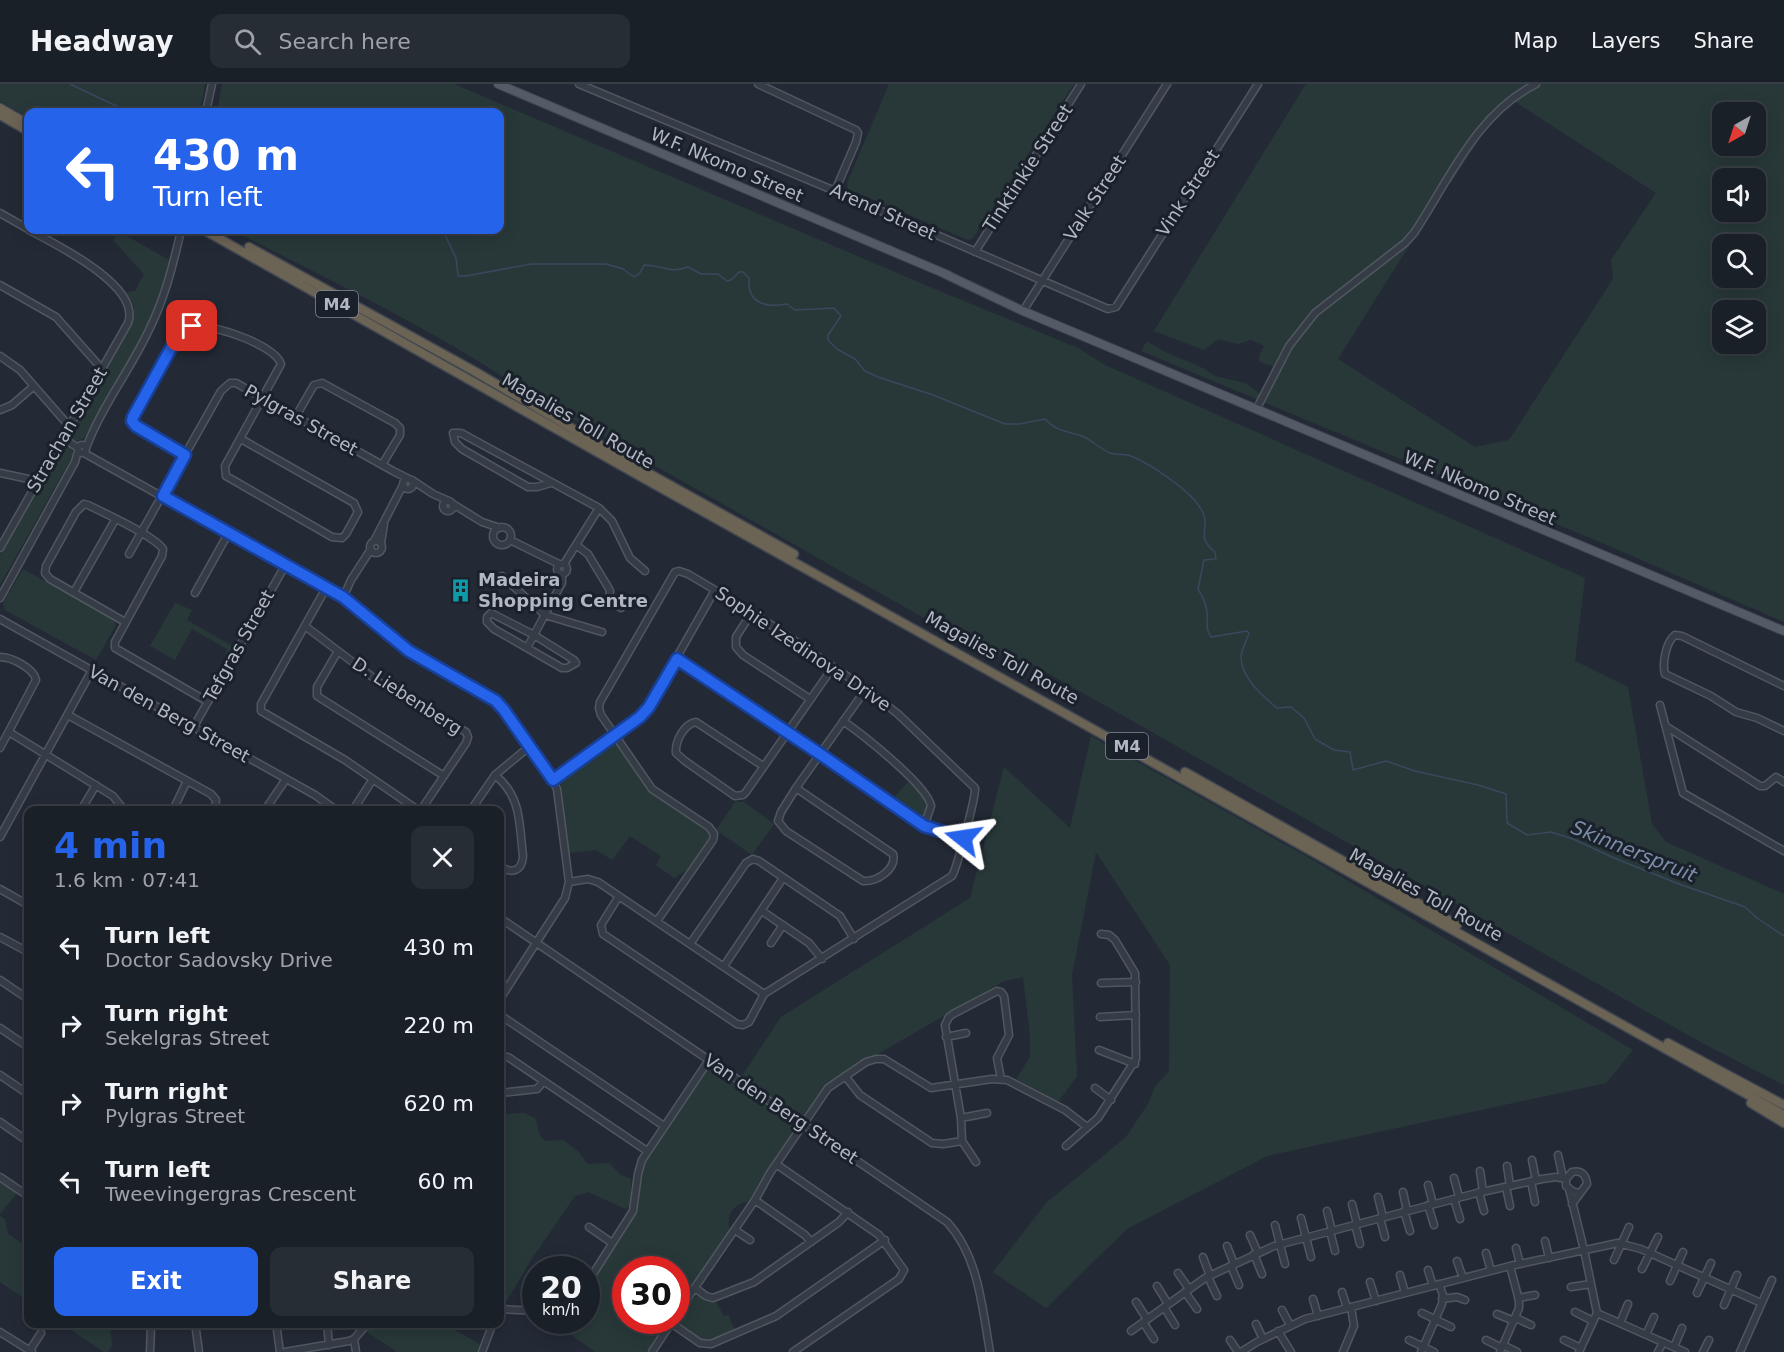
<!DOCTYPE html>
<html lang="en">
<head>
<meta charset="utf-8">
<style>
  body { margin:0; font-family:"DejaVu Sans",sans-serif; background:#272d34; color:#f1f3f6; height:100vh; display:flex; flex-direction:column; font-size:22px; white-space:nowrap }
  * { box-sizing:border-box; margin:0 }
  p { font-size:20px; color:#9fa3a8 }
  .icon { flex:none; width:33px; height:33px; fill:none; stroke:currentColor; stroke-width:2; stroke-linecap:round; stroke-linejoin:round }
  .map { position:relative; flex:1; overflow:hidden }
  .drawer { position:absolute; left:24px; top:722px; width:480px; height:522px; display:flex; flex-direction:column; background:#1a2028; border-radius:12px; box-shadow:0 3px 15px #0003,0 0 0 2px #383e45 }
  .drawer>* { flex:none }
  .guide { position:absolute; left:24px; top:24px; width:480px; height:126px; border-radius:12px; box-shadow:0 3px 15px #0003,0 0 0 2px #383e45; background:#2563eb; color:#fff; overflow:hidden }
  .needle { width:39px; rotate:219deg }
  .tools { position:absolute; left:1712px; top:18px; display:grid; gap:12px }
  .tools a { display:grid; place-items:center; width:54px; height:54px; border-radius:12px; background:#1a2028; box-shadow:0 3px 15px #0003,0 0 0 2px #383e45; font-size:30px }
  .speed { position:absolute; left:522px; top:1172px; display:flex; gap:12px; font-size:30px; font-weight:700; text-align:center }
  .speed>* { display:grid; place-content:center; width:78px; height:78px; border-radius:50%; background:#1a2028; box-shadow:0 3px 15px #0003,0 0 0 2px #383e45; line-height:1 }
  .speed small { font-size:15px; font-weight:400 }
  .speed .limit { border:9px solid #d22; background:#fff; color:#111 }
  .pin { position:absolute; display:grid; place-items:center; width:51px; height:51px; color:#fff; margin:-26px; border-radius:12px; box-shadow:0 3px 9px #0006 }
  .me { position:absolute; width:66px; margin:-33px; rotate:285deg; stroke-linejoin:round; filter:drop-shadow(0 0 4px #0008) }
  .turn { display:flex; align-items:center; gap:21px; height:126px; padding:0 30px; font-size:27px }
  .turn .icon { width:78px; height:78px; stroke-width:2.5 }
  .turn b { display:block; font-size:42px; line-height:51px }
  .round { display:grid; place-items:center; flex:none; width:63px; height:63px; border-radius:12px; background:#272d34 }
  .headline { display:flex; align-items:center; justify-content:space-between; height:102px; padding:0 30px }
  h1 { font-size:36px; font-weight:700; line-height:45px; color:#2563eb }
  .primary-button { display:flex; gap:12px; margin-top:auto; padding:12px 30px }
  .primary-button a { flex:1; height:69px; border-radius:12px; background:#2563eb; color:#fff; font-size:24px; font-weight:700; line-height:69px; text-align:center }
  .primary-button a+a { background:#272d34; color:#f1f3f6 }
  ul { padding:0; list-style:none }
  li { display:flex; align-items:center; gap:18px; height:78px; padding:0 30px }
  li div { flex:1 }
  li b { display:block; font-size:22px }
  li em { font-style:normal }
  header { display:flex; align-items:center; gap:36px; box-sizing:border-box; height:84px; padding:0 30px; background:#1a2028; border-bottom:2px solid #383e45 }
  header strong { font-size:28px }
  nav { display:flex; gap:33px; margin-inline-start:auto; font-size:21px }
  .search { width:420px; height:54px; background:#272d34; display:flex; align-items:center; gap:15px; box-sizing:border-box; padding:0 21px; border-radius:12px; color:#9fa3a8; font-size:22px }
  .map>svg:first-child { display:block }
</style>
</head>
<body>
<header>
<strong>Headway</strong>
<div class="search"><svg class="icon" aria-label="search" viewBox="0 0 24 24"><circle cx="10" cy="10" r="6"/><path d="M15 15l6 6"/></svg>Search here</div>
<nav><a>Map</a><a>Layers</a><a>Share</a></nav>
</header>
<div class="map">
<svg width="1784" height="1268" viewBox="0 0 1784 1268">
  <rect width="100%" height="100%" fill="#232a36"/>
  <path fill="#283839" fill-rule="evenodd" d="M0,0H205L200,28H28V33L0,17Z
    M222,0H454L930,203L1078,264L1105,281L1585,494L1575,577L1628,603L1652,740L1666,758L1784,810V1001L1704,960L1028,578L977,564L532,312C438,247 333,198 232,146H500V28H217Z
    M889,0H1074L973,154L968,156L848,105L847,99Z
    M1306,0H1784V538L1607,461L1141,267L1147,257L1163,267L1203,284L1215,292L1245,299L1260,310L1273,282L1259,278V272L1264,262L1251,256L1238,260L1218,255L1204,266L1154,247ZM1514,17L1656,109L1611,176L1613,195L1509,356L1475,363L1338,275L1449,98L1451,99L1486,45ZM1722,28H1755V62H1722ZM1722,94H1755V128H1722ZM1722,160H1755V194H1722ZM1722,226H1755V260H1722Z
    M118,147L171,177C154,241 116,297 84,354L76,357L71,354V346L134,232V222L126,208L135,207L144,190L113,156Z
    M64,361L71,364L73,371L0,501V472L59,364Z
    M23,485L114,535L116,541L96,576L5,526L3,519Z
    M175,519L192,526L187,536L234,563L229,572L225,570L227,565L192,545L175,576L150,562Z
    M1091,652L1306,772L1633,966L1606,999L1267,1072L1127,1145L1046,1224L993,1188L1046,1119L1126,1053L1148,1020L1155,1003L1169,987L1170,881L1096,768L1072,891L1077,992L1058,1018L1016,995L1030,973V952L1023,893L1004,897L826,1000L761,1095L750,1117C733,1120 725,1131 730,1147L677,1225L676,1185H626V1236H669L647,1268H595L555,1239L559,1236H586L587,1205L636,1130L641,1081L701,991L708,986H715L736,1001L781,933L970,814L1004,683L1070,744Z
    M611,659L619,662L649,705L709,746L710,754L690,784L674,794L656,781L661,772L630,752L612,776L596,766L568,769L560,696L562,693Z
    M908,698C922,711 932,713 924,733L917,734L891,717Z
    M735,718H744L774,740L752,771L716,746Z
    M524,1029L535,1034L540,1051L545,1057L563,1056L580,1069L587,1080L609,1079L621,1091L631,1095V1120L626,1125L588,1108L575,1112L531,1176L505,1220L500,1219V1030Z
    M0,1097L17,1109L0,1130Z
    M0,1132L5,1135L8,1150L28,1163V1217L0,1198Z
    M698,1212L708,1216L715,1217L724,1232L728,1231L735,1246C727,1250 717,1256 708,1258C702,1259 678,1243 678,1237C678,1229 691,1214 698,1212Z
    M61,1239H110L112,1261L108,1268H104Z
    M372,1239H442L480,1260L477,1268H395V1266L366,1248Z"/>
  <g fill="none" stroke-linecap="round" stroke-linejoin="round">
    <path stroke="#3a475d" stroke-width="1.5" d="M70,0L129,28
      M420,146L445,151L456,174L458,192H466L531,180H606L623,185L634,193L640,189L644,181C662,181 669,190 688,183L701,190H718L727,197L731,196L739,188H743L749,194C747,220 766,224 787,220L795,226L834,224L841,232L828,251V256L837,265L855,275L865,287L878,293L933,311L1005,340H1019L1045,335C1057,348 1067,347 1082,352C1092,356 1100,365 1110,369C1116,371 1123,370 1128,371C1138,374 1149,381 1157,386C1173,397 1197,413 1204,431C1209,444 1196,454 1215,468L1216,475L1204,476L1198,505C1203,513 1206,519 1207,528C1208,537 1205,545 1211,553L1247,547L1249,549C1247,556 1241,566 1241,573C1241,594 1263,612 1277,624L1291,623L1304,634L1315,655L1334,666L1350,668L1353,686L1386,677L1415,687L1478,701L1506,710L1507,739L1527,751L1551,748L1573,755L1614,774L1679,800L1745,823L1757,834L1784,852"/>
    <defs>
      <path id="minor" d="M579,0L835,107L1108,225L1116,223L1258,0
        M758,0L856,46L858,49L856,58L835,107
        M206,28L212,0
        M0,129L28,145
        M975,168L1081,0
        M0,201L56,233L102,285
        M1023,227L1167,0
        M0,272L20,286L69,342
        M1257,324L1289,262L1315,229L1405,159L1414,149C1449,96 1476,30 1536,0
        M0,326L12,321L34,302
        M296,332L314,301L322,299L395,339L400,344V351L382,381
        M63,354L78,364
        M78 365a4 4 0 1 1 8 0a4 4 0 1 1-8 0Z
        M86,364C101,324 128,289 147,250C164,217 173,182 181,146
        M84,369L326,504L343,514L409,567L490,613L504,626L547,686L557,705L569,798L565,814L500,915
        M185,371L136,342L132,337L135,328L184,243C204,236 275,260 281,280L225,382L226,392L332,453L342,454L346,450L358,428L354,419L241,355
        M0,389L38,397
        M403 400a5 5 0 1 1 10 0a5 5 0 1 1-10 0Z
        M412,396L433,410L449,417
        M551,399L537,403H528L462,365L455,358L453,349H461L599,424L612,437L630,474L645,487
        M443 422a5 5 0 1 1 10 0a5 5 0 1 1-10 0Z
        M453,420L482,438L500,444
        M493 452a9 9 0 1 1 18 0a9 9 0 1 1-18 0Z
        M510,456L559,480
        M374,457L403,401
        M370 463a6 6 0 1 1 12 0a6 6 0 1 1-12 0Z
        M381,459L384,440
        M576,461L588,470L608,503L610,507L609,516L621,524
        M0,464L128,239C142,202 55,160 29,146
        M129,470L221,307L230,299H236L393,387L409,395
        M557 485a5 5 0 1 1 10 0a5 5 0 1 1-10 0Z
        M564,480L599,424
        M502,492L545,531L602,548
        M326,504L261,620V627L345,676L418,726
        M74,508L115,436
        M195,509L229,448
        M0,514L75,378L78,367
        M343,514L351,496L371,465
        M752,528L736,553V563L743,571L810,615
        M491,529L534,551L574,576L576,579L567,584H562L494,545L487,538V533Z
        M0,535L315,711L336,726
        M125,538L50,495L45,489L46,482L76,428L84,420L88,421C106,430 153,451 163,465L162,472L115,558V564L208,618
        M305,542L383,601L466,648L468,653L466,659L421,726
        M527,564L558,506L562,499V490
        M338,567L317,603V612L444,692
        M0,573C11,573 34,584 36,596L0,664
        M677,575L820,670L924,742L963,754
        M1784,602L1682,552L1675,551C1666,558 1662,579 1665,590L1711,612L1736,628L1757,634L1784,647
        M1660,621L1683,709L1784,767
        M68,631L211,710L216,716L215,726
        M843,637C862,650 928,702 931,722L924,742
        M1667,643L1760,702H1765L1776,693L1784,698
        M193,644L286,480
        M9,648L113,712L124,726
        M763,682L696,638C684,640 675,657 676,669L685,677L735,712L743,711L746,708L833,583
        M495,691C522,713 519,740 523,772C522,788 511,790 500,782
        M553,696L645,629L715,506
        M796,704L893,770C897,785 877,798 863,797L786,747L778,737L781,728L796,704L866,605
        M81,726L96,701
        M173,726L187,697
        M265,726L286,695
        M353,726L373,695
        M471,726L495,691L530,662
        M0,753L92,586
        M569,798L588,795L598,798L764,910
        M0,805L28,821
        M619,812L601,841L603,850L737,940L743,941L749,938L764,910L952,792C957,784 976,712 975,704L898,630L866,605L752,528L688,490L679,487L675,488L600,618L599,624L601,631L652,705L709,743L714,750L713,756L657,837
        M762,827L809,859L822,875
        M500,834L947,1138C979,1173 982,1223 990,1268
        M0,853L28,868
        M771,859L783,841
        M690,860L746,779L753,775L759,777L840,832L854,855
        M724,882L783,794
        M0,896L28,915
        M1101,899L1136,898
        M500,931L664,1042
        M1100,933L1136,931
        M0,944L28,963
        M946,953L966,949
        M1099,966L1135,980
        M500,973H508L647,1067
        M0,991L28,1010
        M845,992L860,1011L932,1059L943,1060L962,1057
        M1095,1004L1111,1016
        M500,1009L537,1005L543,998
        M961,1034L987,1029
        M0,1038L23,1054L28,1055
        M1066,1062L1098,1034L1136,975L1135,889L1115,856L1109,851L1101,850
        M1558,1071L1563,1094
        M1532,1076L1536,1096
        M976,1078L962,1057L961,1034L945,941L949,933L953,930L997,907L1001,908L1004,912L1009,951L997,974L1001,995
        M776,1080L879,1151L904,1186L899,1195L793,1268
        M1507,1082L1510,1102
        M1480,1087L1483,1107
        M0,1093L28,1112
        M1454,1094L1459,1113
        M1531,1097L1535,1118
        M1428,1101L1433,1120
        M1506,1103L1510,1122
        M1569,1105L1584,1166L1597,1229
        M1403,1108L1407,1127
        M1479,1108L1484,1127
        M1378,1113L1383,1133
        M1454,1115L1460,1135
        M755,1116L805,1151L811,1158
        M1352,1120L1357,1140
        M1572,1120L1587,1100C1586,1090 1581,1086 1572,1088L1566,1095V1102L1574,1108L1579,1109
        M1428,1121L1434,1141
        M1327,1127L1332,1147
        M1404,1127L1410,1147
        M1301,1134L1311,1173
        M1380,1134L1385,1153
        M1355,1140L1360,1160
        M1275,1141L1285,1180
        M589,1143L612,1159
        M735,1146L750,1156
        M1330,1147L1335,1167
        M1250,1151L1258,1169
        M1545,1157L1549,1174
        M1227,1162L1234,1180
        M1516,1164L1520,1180
        M1486,1169L1491,1187
        M1254,1170L1262,1190
        M1203,1173L1210,1192
        M567,1175L582,1185
        M1614,1176L1629,1143
        M1457,1177L1463,1194
        M1231,1182L1239,1201
        M1642,1185L1658,1153
        M1428,1186L1433,1202
        M1178,1189L1189,1205
        M1400,1191L1405,1209
        M1208,1193L1217,1212
        M1670,1197L1683,1168
        M1370,1198L1376,1217
        M586,1201L633,1127L638,1090L642,1076L709,976
        M1157,1202L1168,1220
        M1571,1203L1591,1200
        M695,1204L706,1212L713,1214L754,1198L839,1138L848,1128
        M1185,1208L1197,1225
        M1342,1208L1347,1224
        M1697,1209L1711,1179
        M1518,1214L1535,1211
        M1313,1215L1318,1232
        M1442,1215L1457,1213L1465,1216
        M1136,1218L1147,1235
        M1724,1221L1737,1191
        M1164,1223L1175,1241
        M500,1225L536,1227
        M1282,1226L1290,1241
        M1575,1228L1593,1237
        M1422,1229L1451,1243
        M1597,1229L1685,1268
        M1497,1230L1514,1237
        M676,1231L755,1116L770,1089L828,1004L866,978L876,975H884L931,1004L992,995L1007,996L1065,1026L1087,1043
        M1516,1234L1531,1241
        M1143,1238L1154,1255
        M195,1239L199,1268
        M276,1239L280,1268
        M327,1239L329,1261
        M671,1239L700,1259L711,1260L776,1232L885,1156
        M1620,1239L1628,1220
        M1256,1240L1263,1255
        M1131,1247L1205,1194L1274,1162L1477,1109L1542,1095L1556,1093L1566,1095
        M1278,1247L1291,1268
        M0,1248L32,1268
        M1646,1251L1654,1233
        M354,1255L356,1268
        M1230,1256L1238,1268
        M1409,1256L1434,1268
        M1486,1256L1502,1264
        M1564,1256L1581,1264
        M1503,1261L1517,1268
        M1674,1263L1682,1244
        M30,1266L41,1249
        M150,1268L151,1243
        M285,1268L349,1257L354,1255L368,1239
        M482,1268L493,1239
        M652,1268L673,1236
        M1241,1268L1257,1258L1305,1235L1510,1182L1618,1159L1641,1165L1761,1219
        M1343,1268L1354,1242L1351,1223
        M1421,1268L1442,1220L1443,1211L1439,1200
        M1500,1268L1519,1224V1216L1510,1182
        M1579,1268L1597,1229
        M1658,1268L1663,1258
        M1703,1268L1709,1256
        M1740,1268L1772,1196"/>
      <path id="major" d="M498,0L948,191
        M945,190L1023,227L1784,547"/>
      <path id="highway" d="M0,24L28,40
        M0,31L28,47
        M204,146L645,395L1784,1031
        M249,163L474,287L650,390L794,470
        M1185,688L1457,841
        M1668,959L1784,1021
        M1751,1019L1784,1039"/>
    </defs>
    <use href="#minor" stroke="#515761" stroke-width="9"/>
    <use href="#major" stroke="#3f4550" stroke-width="10"/>
    <use href="#highway" stroke="#414751" stroke-width="11"/>
    <use href="#minor" stroke="#363c46" stroke-width="6"/>
    <use href="#major" stroke="#545b66" stroke-width="8"/>
    <use href="#highway" stroke="#6b6354" stroke-width="8"/>
  </g>
  <g fill="none" stroke-linecap="round" stroke-linejoin="round">
    <defs>
      <path id="route" d="M192,242H186L181,246L133,333L132,337L136,342L185,371L163,412L343,513L409,567L496,617L504,626L553,696L640,633L649,623L677,575L820,670L924,742L963,754"/>
    </defs>
    <use href="#route" stroke="#184099" stroke-width="15"/>
    <use href="#route" stroke="#2563eb" stroke-width="10"/>
  </g>
  <defs>
    <symbol id="building-bare" viewBox="-9 -9 18 18"><path d="M-4-6H4V6H1V3H-1V6H-4ZM-2.5-4.3h1.7v1.8h-1.7ZM.8-4.3h1.7v1.8H.8ZM-2.5-1h1.7V.8h-1.7ZM.8-1h1.7V.8H.8Z" fill="#0f9aa8" stroke="#1b212b" stroke-width="2.5" paint-order="stroke"/></symbol>
  </defs>
  <g fill-rule="evenodd">
    <use href="#building-bare" x="444" y="490" width="33" height="33"/>
  </g>
  <g text-anchor="middle" stroke-width="6" stroke-linejoin="round" paint-order="stroke">
    <g fill="#1b212b" stroke="#848a95" stroke-width="1.5">
      <rect x="316" y="207" width="42" height="26" rx="4.5"/>
      <rect x="1106" y="649" width="42" height="26" rx="4.5"/>
    </g>
    <g font-size="16" font-weight="bold" fill="#b1b7c3">
      <text x="337" y="226">M4</text>
      <text x="1127" y="668">M4</text>
    </g>
    <g font-size="18" fill="#b1b7c3" stroke="#1b212b">
      <text transform="translate(727 81) rotate(23)" y="6">W.F. Nkomo Street</text>
      <text transform="translate(1028 84) rotate(-57)" y="6">Tinktinkie Street</text>
      <text transform="translate(1188 109) rotate(-57)" y="6">Vink Street</text>
      <text transform="translate(1095 114) rotate(-57)" y="6">Valk Street</text>
      <text transform="translate(883 128) rotate(24)" y="6">Arend Street</text>
      <text transform="translate(301 336) rotate(29)" y="6">Pylgras Street</text>
      <text transform="translate(578 337) rotate(30)" y="6">Magalies Toll Route</text>
      <text transform="translate(67 346) rotate(-60)" y="6">Strachan Street</text>
      <text transform="translate(1480 404) rotate(23)" y="6">W.F. Nkomo Street</text>
      <text transform="translate(239 562) rotate(-61)" y="6">Tefgras Street</text>
      <text transform="translate(803 565) rotate(34)" y="6">Sophie Izedinova Drive</text>
      <text transform="translate(1002 574) rotate(29)" y="6">Magalies Toll Route</text>
      <text transform="translate(407 612) rotate(33)" y="6">D. Liebenberg</text>
      <text transform="translate(169 630) rotate(29)" y="6">Van den Berg Street</text>
      <text transform="translate(1426 811) rotate(29)" y="6">Magalies Toll Route</text>
      <text transform="translate(781 1025) rotate(34)" y="6">Van den Berg Street</text>
    </g>
    <g font-size="18" font-weight="bold" fill="#b1b7c3" stroke="#1b212b" text-anchor="start">
      <text x="478" y="502">Madeira<tspan x="478" dy="21">Shopping Centre</tspan></text>
    </g>
    <g font-size="20" font-style="italic" fill="#7c8da8" stroke="#1b212b">
      <text transform="translate(1634 767) rotate(22)" y="7">Skinnerspruit</text>
    </g>
  </g>
</svg>
<div class="tools">
<a><svg class="needle" viewBox="-14 -14 28 28"><path d="M0-13l5 13h-10z" fill="#e53935"/><path d="M0 13l5-13h-10z" fill="#9fa3a8"/></svg></a>
<a><svg class="icon" aria-label="sound" viewBox="0 0 24 24"><path d="M4 9h4l5-4v14l-5-4H4zM17 9q2 3 0 6"/></svg></a>
<a><svg class="icon" aria-label="search" viewBox="0 0 24 24"><circle cx="10" cy="10" r="6"/><path d="M15 15l6 6"/></svg></a>
<a><svg class="icon" aria-label="layers" viewBox="0 0 24 24"><path d="M12 4l9 5-9 5-9-5zM3 14l9 5 9-5"/></svg></a>
</div>
<div class="speed"><div>20<small>km/h</small></div><div class="limit">30</div></div>
<div class="pin" style="left:192px;top:242px;background:#d93025"><svg class="icon" aria-label="arrive" viewBox="0 0 24 24"><path d="M6 21V4h12l-3 4 3 4H6"/></svg></div>
<svg class="me" style="left:963px;top:754px" viewBox="-20 -20 40 40"><path d="M0-17L14 15 0 8-14 15z" fill="#2563eb" stroke="#fff" stroke-width="4"/></svg>
<div class="guide">
<div class="turn"><svg class="icon" aria-label="left" viewBox="0 0 24 24"><path d="M17 20v-9H6M10 6l-5 5 5 5"/></svg><div><b>430 m</b>Turn left</div></div>
</div>
<section class="drawer">
<div class="headline"><div><h1>4 min</h1><p>1.6 km · 07:41</p></div><a class="round"><svg class="icon" aria-label="close" viewBox="0 0 24 24"><path d="M6 6l12 12M18 6L6 18"/></svg></a></div>
<ul>
<li><svg class="icon" aria-label="left" viewBox="0 0 24 24"><path d="M17 20v-9H6M10 6l-5 5 5 5"/></svg><div><b>Turn left</b><p>Doctor Sadovsky Drive</p></div><em>430 m</em></li>
<li><svg class="icon" aria-label="right" viewBox="0 0 24 24"><path d="M7 20v-9h11M14 6l5 5-5 5"/></svg><div><b>Turn right</b><p>Sekelgras Street</p></div><em>220 m</em></li>
<li><svg class="icon" aria-label="right" viewBox="0 0 24 24"><path d="M7 20v-9h11M14 6l5 5-5 5"/></svg><div><b>Turn right</b><p>Pylgras Street</p></div><em>620 m</em></li>
<li><svg class="icon" aria-label="left" viewBox="0 0 24 24"><path d="M17 20v-9H6M10 6l-5 5 5 5"/></svg><div><b>Turn left</b><p>Tweevingergras Crescent</p></div><em>60 m</em></li>
</ul>
<div class="primary-button"><a>Exit</a><a>Share</a></div>
</section>
</div>
</body>
</html>
